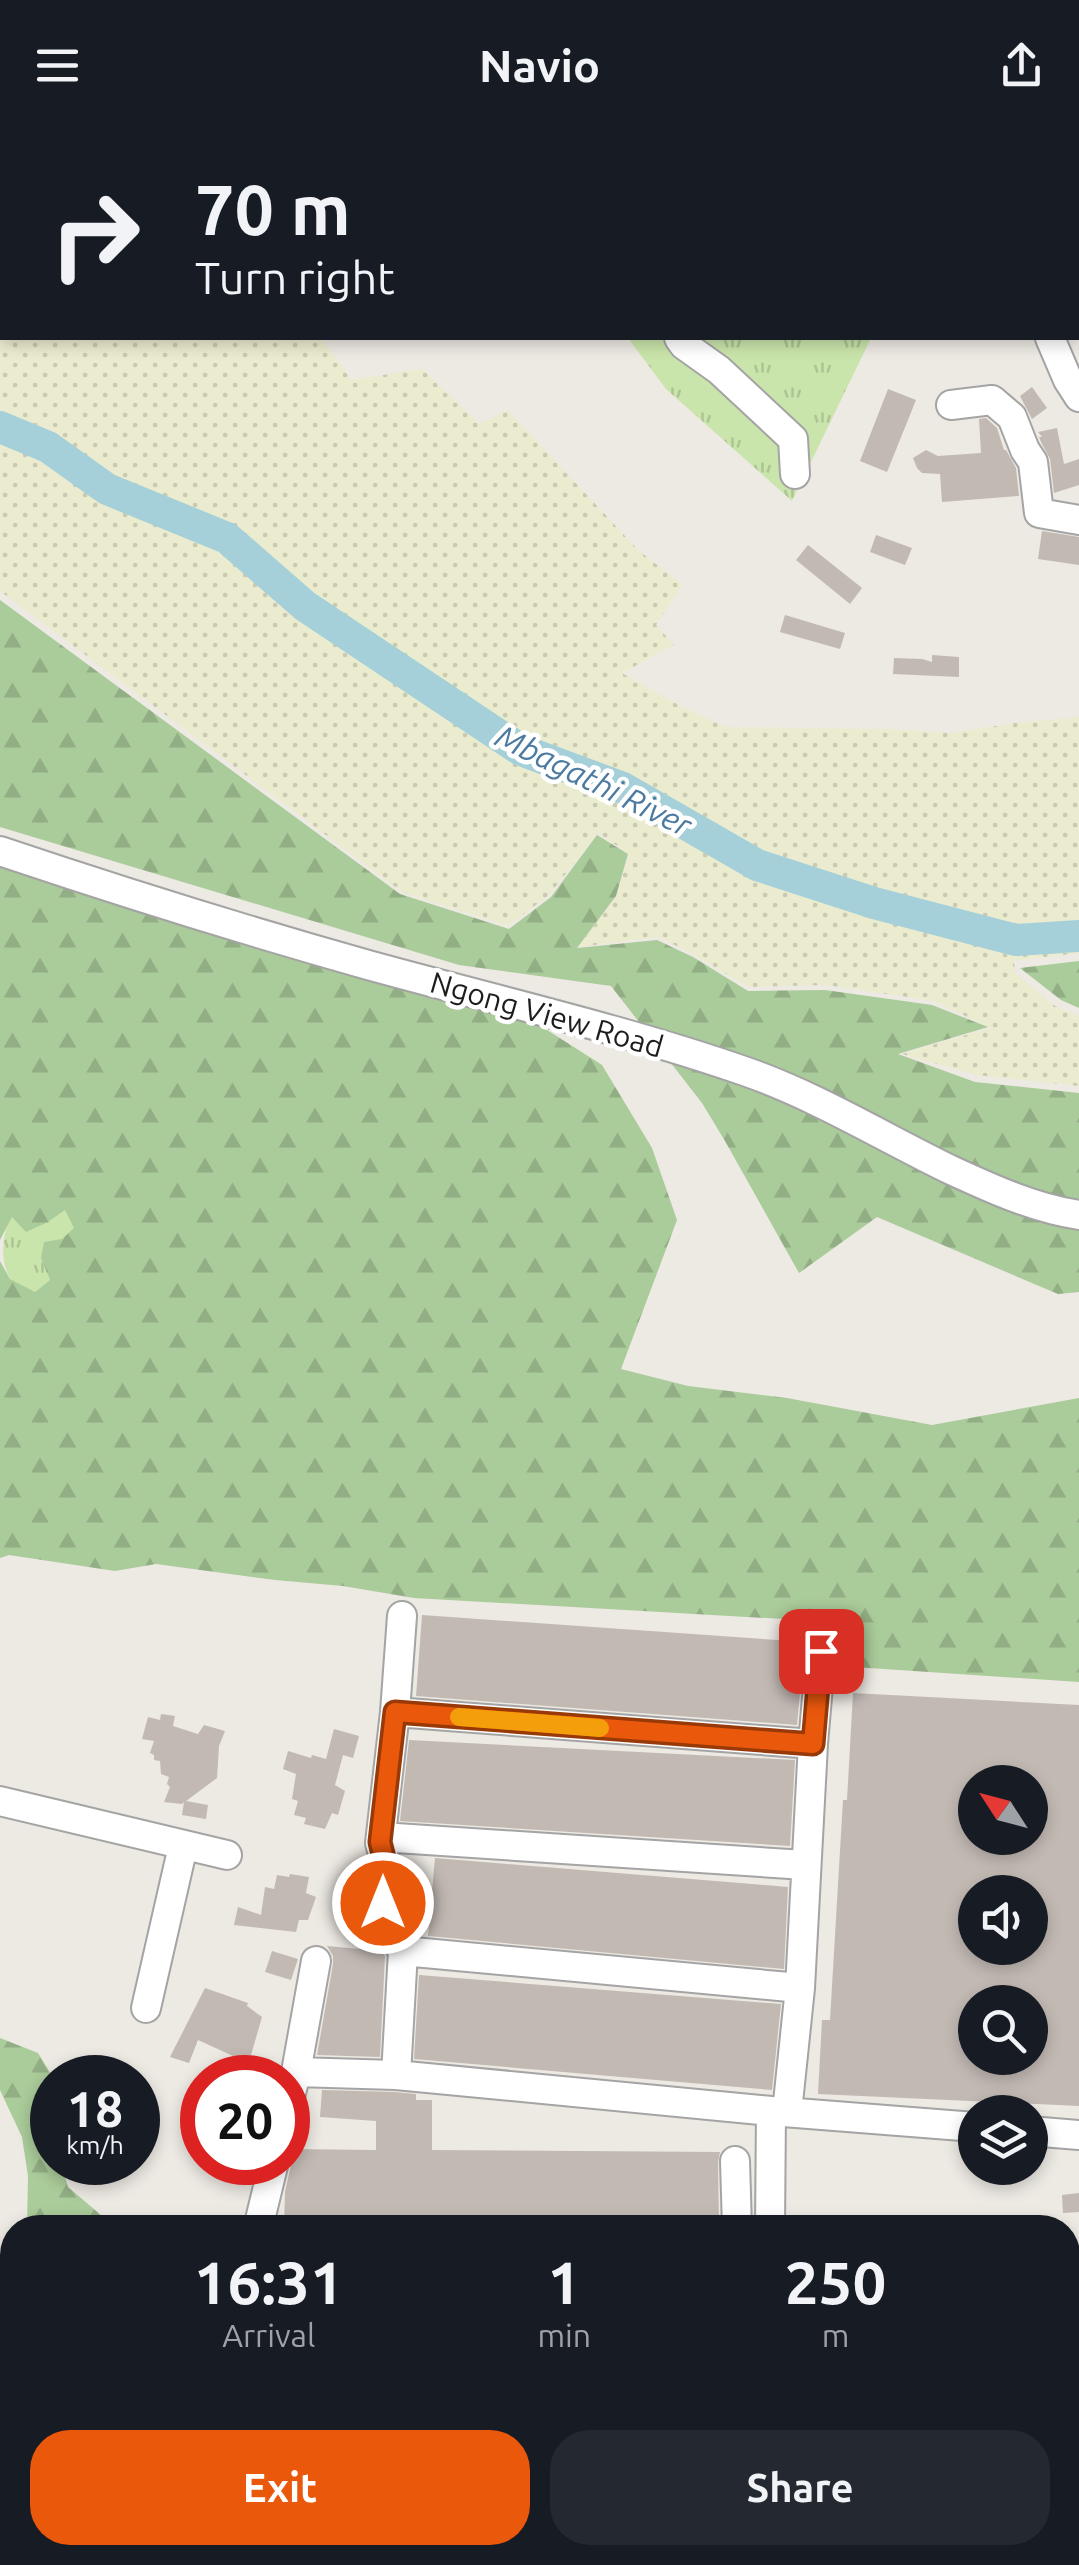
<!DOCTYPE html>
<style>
:root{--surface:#171b24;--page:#242831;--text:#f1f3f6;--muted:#9ea1a6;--accent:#ea580c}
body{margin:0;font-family:Ubuntu,sans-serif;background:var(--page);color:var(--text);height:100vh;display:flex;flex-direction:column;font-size:38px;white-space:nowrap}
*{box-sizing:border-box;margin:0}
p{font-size:32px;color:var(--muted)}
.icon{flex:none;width:55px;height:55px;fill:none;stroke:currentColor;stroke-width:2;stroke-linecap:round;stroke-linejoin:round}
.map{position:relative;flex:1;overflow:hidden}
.panel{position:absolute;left:0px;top:2085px;width:1080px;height:350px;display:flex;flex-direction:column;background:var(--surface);border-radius:40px 40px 0 0;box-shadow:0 5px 15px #0003}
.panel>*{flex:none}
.top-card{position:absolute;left:0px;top:0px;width:1080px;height:210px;box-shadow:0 5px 15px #0003;background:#171b24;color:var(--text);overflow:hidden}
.needle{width:65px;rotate:306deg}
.controls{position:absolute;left:958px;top:1635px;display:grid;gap:20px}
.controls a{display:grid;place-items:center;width:90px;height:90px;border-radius:50%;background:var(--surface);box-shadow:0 5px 15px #0003;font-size:50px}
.speed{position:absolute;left:30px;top:1925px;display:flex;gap:20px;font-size:50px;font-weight:700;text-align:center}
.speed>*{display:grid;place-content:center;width:130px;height:130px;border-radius:50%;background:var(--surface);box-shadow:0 5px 15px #0003;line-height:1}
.speed small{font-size:25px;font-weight:400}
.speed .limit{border:15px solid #d22;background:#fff;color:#111}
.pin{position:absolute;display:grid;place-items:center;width:85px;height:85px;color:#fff;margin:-42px;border-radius:20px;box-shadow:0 5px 15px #0006}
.me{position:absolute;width:110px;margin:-55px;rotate:0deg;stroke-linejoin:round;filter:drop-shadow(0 0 8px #0008)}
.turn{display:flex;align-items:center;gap:35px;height:210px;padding:0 30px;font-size:45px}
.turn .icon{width:130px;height:130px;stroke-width:2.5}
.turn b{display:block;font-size:70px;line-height:85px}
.eta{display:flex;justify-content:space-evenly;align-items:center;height:170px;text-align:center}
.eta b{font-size:60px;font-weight:700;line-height:70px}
.cta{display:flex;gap:20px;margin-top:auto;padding:20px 30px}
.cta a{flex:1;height:115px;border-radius:40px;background:var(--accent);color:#fff;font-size:40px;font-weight:700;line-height:115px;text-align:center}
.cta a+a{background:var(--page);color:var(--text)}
header{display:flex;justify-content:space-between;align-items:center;height:130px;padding:0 30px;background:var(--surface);font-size:45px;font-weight:700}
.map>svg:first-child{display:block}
.farmland{fill:url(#farmland-dots)}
.grass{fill:url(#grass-tufts)}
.forest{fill:url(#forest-firs)}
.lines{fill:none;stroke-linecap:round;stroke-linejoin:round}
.river{stroke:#a5d0d9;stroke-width:32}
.building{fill:#c2b9b3;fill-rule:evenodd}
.minor-casing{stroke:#a4a4a4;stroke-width:32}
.minor{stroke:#fff;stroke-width:28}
.route-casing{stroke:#983908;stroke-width:25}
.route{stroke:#ea580c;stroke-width:18}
.slow{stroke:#f59e0b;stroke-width:18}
.labels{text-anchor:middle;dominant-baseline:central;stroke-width:9;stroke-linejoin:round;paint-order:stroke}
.street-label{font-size:30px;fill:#1d1d1d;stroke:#fff}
.water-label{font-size:32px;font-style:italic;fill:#4c7aa0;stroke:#fff}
</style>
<header><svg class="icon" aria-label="menu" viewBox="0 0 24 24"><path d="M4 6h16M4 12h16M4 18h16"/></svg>Navio<svg class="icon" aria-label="share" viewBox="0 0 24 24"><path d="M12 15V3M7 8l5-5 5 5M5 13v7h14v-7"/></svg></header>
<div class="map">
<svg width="1079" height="2435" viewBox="0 0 1079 2435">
<defs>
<pattern id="farmland-dots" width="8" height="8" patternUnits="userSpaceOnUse" patternTransform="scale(2.5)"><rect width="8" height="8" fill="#ebeccf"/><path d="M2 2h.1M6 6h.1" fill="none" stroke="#c9cab1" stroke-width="1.8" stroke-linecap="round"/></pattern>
<pattern id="grass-tufts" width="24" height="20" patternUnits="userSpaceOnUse" patternTransform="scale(2.5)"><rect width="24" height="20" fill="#cae5ab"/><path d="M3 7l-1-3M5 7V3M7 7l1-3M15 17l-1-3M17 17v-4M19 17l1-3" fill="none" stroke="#adc493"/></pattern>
<pattern id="forest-firs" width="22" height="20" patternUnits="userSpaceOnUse" patternTransform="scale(2.5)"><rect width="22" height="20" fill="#aacb9a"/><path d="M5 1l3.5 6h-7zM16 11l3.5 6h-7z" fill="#92ae84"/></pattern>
</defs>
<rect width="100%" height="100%" fill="#ede9e3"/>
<path class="farmland" d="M 0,6 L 2,6 L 2,208 L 322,208 L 351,250 L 422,239 L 479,294 L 508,280 L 638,420 L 683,455 L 656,495 L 674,515 L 622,543 L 671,571 L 725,597 L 888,599 L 951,603 L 1015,593 L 1079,587 L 1079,823 L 1014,831 L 1015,843 L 1055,876 L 1079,886 L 1079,956 L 976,945 L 902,924 L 990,898 L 934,871 L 826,855 L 749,857 L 694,825 L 659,807 L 578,817 L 617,766 L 629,724 L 598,703 L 549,765 L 508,796 L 402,762 L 0,461 Z"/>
<path class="grass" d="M 374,0 L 971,0 L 970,2 L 376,2 Z
M 628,208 L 871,208 L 792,371 L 666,259 Z
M 65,1080 L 75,1098 L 41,1128 L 50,1150 L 35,1162 C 28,1159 17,1155 11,1150 C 0,1133 1,1105 12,1086 L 48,1092 Z"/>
<path class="forest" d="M 7,0 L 367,0 L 368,2 L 50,2 Z
M 0,470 L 400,764 L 509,799 L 551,767 L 597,705 L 628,724 L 616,766 L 577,818 L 657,810 L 693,827 L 748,861 L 825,860 L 932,875 L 988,897 L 898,924 L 975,952 L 1079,963 L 1079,1162 L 1058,1164 L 877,1087 L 799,1143 L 725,1011 L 702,973 L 611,856 L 459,835 L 0,697 Z
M 0,731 L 366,845 L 544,898 L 602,935 L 652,1018 L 677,1090 L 621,1239 L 688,1256 L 787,1268 L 932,1295 L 1079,1268 L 1079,1552 L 854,1537 L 839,1509 L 819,1491 L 414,1468 L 343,1456 L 275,1450 L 156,1434 L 115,1441 L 9,1425 L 0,1428 L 0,1131 L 10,1149 L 35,1162 L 50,1150 L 41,1128 L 44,1112 L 62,1109 L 74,1098 L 65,1080 L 48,1092 L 26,1102 L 12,1087 L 0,1110 Z
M 1079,831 L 1079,878 L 1061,870 L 1020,838 Z
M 0,1908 L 38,1923 L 51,1944 L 45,1980 L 52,2005 L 52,2032 L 61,2033 L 68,2057 L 115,2097 L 27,2097 L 28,2046 L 22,2007 L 0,1960 Z
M 12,2183 L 12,2289 L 0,2266 L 0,2205 Z"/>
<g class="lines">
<path class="river" d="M 0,297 L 48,317 L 107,359 L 227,408 L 305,476 L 521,620 L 623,658 L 757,735 L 874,773 L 1016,810 L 1079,806"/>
</g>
<path class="building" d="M 1032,257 L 1047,278 L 1032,289 L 1020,266 Z
M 888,259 L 916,270 L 887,342 L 860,331 Z
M 986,288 L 997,298 L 1004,320 L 1006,320 L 1016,338 L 1019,366 L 942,372 L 940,344 L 922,343 L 917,338 L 913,328 L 926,320 L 938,326 L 981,323 L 979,289 Z
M 1057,298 L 1064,334 L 1079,329 L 1079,355 L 1054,363 L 1050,329 L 1041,312 L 1039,307 L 1042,307 L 1038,302 Z
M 1042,401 L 1079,407 L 1079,435 L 1038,429 Z
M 876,405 L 912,418 L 905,435 L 870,422 Z
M 808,415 L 862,458 L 850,474 L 796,430 Z
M 785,485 L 845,503 L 840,519 L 780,502 Z
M 932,525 L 959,527 L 959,547 L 893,544 L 894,528 L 922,529 L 932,532 Z
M 422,1485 L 806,1512 L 804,1520 L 797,1595 L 416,1566 Z
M 853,1563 L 1079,1575 L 1079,1976 L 818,1964 L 822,1890 L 830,1890 L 843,1670 L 847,1670 ZM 975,1652 L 1030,1652 L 1030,1708 L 975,1708 ZM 975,1762 L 1030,1762 L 1030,1818 L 975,1818 ZM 975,1872 L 1030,1872 L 1030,1928 L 975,1928 Z
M 161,1584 L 175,1586 L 173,1596 L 198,1604 L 204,1595 L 225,1601 L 219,1616 L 217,1648 L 186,1671 L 208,1675 L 206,1689 L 182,1685 L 184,1672 L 182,1674 L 164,1672 L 170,1657 L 167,1654 L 169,1647 L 161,1644 L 160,1631 L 154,1630 L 154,1625 L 150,1623 L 154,1611 L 142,1609 L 148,1587 L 160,1590 Z
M 334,1599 L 359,1606 L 353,1628 L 343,1625 L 335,1655 L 345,1661 L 338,1685 L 332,1683 L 325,1699 L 304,1694 L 306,1688 L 294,1685 L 298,1671 L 292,1669 L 296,1644 L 283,1639 L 288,1621 L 311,1628 L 312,1625 L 326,1629 Z
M 409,1610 L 795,1630 L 790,1716 L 400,1691 Z
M 435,1728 L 788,1757 L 784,1839 L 428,1806 Z
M 290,1744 L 309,1747 L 306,1763 L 316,1767 L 308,1790 L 299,1790 L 296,1802 L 234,1795 L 238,1777 L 261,1785 L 265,1757 L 274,1759 L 277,1745 L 289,1747 Z
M 327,1816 L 382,1821 L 385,1826 L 380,1927 L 317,1925 L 333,1834 L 333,1826 Z
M 272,1821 L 298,1829 L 291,1850 L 265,1842 Z
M 419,1845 L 781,1874 L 772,1960 L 414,1929 Z
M 205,1858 L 248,1873 L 247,1876 L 262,1887 L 251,1925 L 246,1926 L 244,1931 L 198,1910 L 189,1933 L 170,1927 Z
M 322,1960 L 395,1962 L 416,1964 L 416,1970 L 432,1970 L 432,2020 L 720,2022 L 718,2032 L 719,2098 L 284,2098 L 285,2062 L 291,2035 L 288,2019 L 376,2020 L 376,1991 L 320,1987 Z
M 1079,2063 L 1079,2082 L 1063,2083 L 1062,2065 Z"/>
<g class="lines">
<g class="minor-casing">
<path id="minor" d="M 492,0 L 495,2
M 535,2 L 541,0
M 679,208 L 684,215 L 719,240 L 793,309 L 795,344
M 1050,208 L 1068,250 L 1079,267
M 951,275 L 992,270 L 1012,287 L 1025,320 L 1033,332 L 1039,383 L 1079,390
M 0,721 C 122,762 244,800 368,835 C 495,870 623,899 747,942 C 818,967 883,1007 951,1040 C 992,1059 1034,1078 1079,1085
M 395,1582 L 813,1614
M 0,1671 L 227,1725
M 381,1707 L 805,1735
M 403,1821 L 800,1858
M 316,1831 L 296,1942 L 396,1945 L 771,1981 L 975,1997
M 146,1878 L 183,1716
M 396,1945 L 403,1821 L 387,1798 L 383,1773 L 387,1739 L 380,1713 L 395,1582 L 402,1486
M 288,1976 L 296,1942
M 787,1982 L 800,1858 L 813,1614 L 821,1521
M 1030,2001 L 1079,2005
M 735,2031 L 737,2098
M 258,2098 L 274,2032
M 770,2098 L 771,1981
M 628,2435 L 629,2422
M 769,2435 L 770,2422"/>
</g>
<use href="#minor" class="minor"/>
</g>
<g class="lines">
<g class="route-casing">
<path id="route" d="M 383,1773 L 387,1740 L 380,1712 L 395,1582 L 813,1614 L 821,1521"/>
</g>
<use href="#route" class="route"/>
<path class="slow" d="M 459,1587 L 600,1598"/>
</g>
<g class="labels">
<g class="street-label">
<text transform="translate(547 884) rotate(16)">Ngong View Road</text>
</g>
<g class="water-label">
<text transform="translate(594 650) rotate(26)">Mbagathi River</text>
</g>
</g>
</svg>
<div class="controls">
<a><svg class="needle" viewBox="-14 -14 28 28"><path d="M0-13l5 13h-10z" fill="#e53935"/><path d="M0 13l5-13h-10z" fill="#9ea1a6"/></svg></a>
<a><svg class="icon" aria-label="sound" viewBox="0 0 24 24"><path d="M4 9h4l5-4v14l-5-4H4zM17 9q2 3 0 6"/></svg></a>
<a><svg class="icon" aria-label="search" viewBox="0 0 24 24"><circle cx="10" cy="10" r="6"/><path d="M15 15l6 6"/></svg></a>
<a><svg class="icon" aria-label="layers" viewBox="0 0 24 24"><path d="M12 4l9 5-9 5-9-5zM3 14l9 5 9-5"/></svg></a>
</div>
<div class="speed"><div>18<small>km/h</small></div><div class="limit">20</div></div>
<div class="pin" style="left:821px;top:1521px;background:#d93025"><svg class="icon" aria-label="arrive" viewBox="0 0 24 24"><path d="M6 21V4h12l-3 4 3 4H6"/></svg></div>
<svg class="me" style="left:383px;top:1773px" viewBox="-20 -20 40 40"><circle r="17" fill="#ea580c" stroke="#fff" stroke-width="3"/><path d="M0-11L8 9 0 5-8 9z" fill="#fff"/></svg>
<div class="top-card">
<div class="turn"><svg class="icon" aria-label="right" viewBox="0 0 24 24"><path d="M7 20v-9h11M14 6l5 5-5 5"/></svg><div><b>70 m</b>Turn right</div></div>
</div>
<section class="panel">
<div class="eta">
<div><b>16:31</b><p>Arrival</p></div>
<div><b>1</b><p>min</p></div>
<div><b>250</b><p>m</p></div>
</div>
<div class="cta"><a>Exit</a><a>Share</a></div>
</section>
</div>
